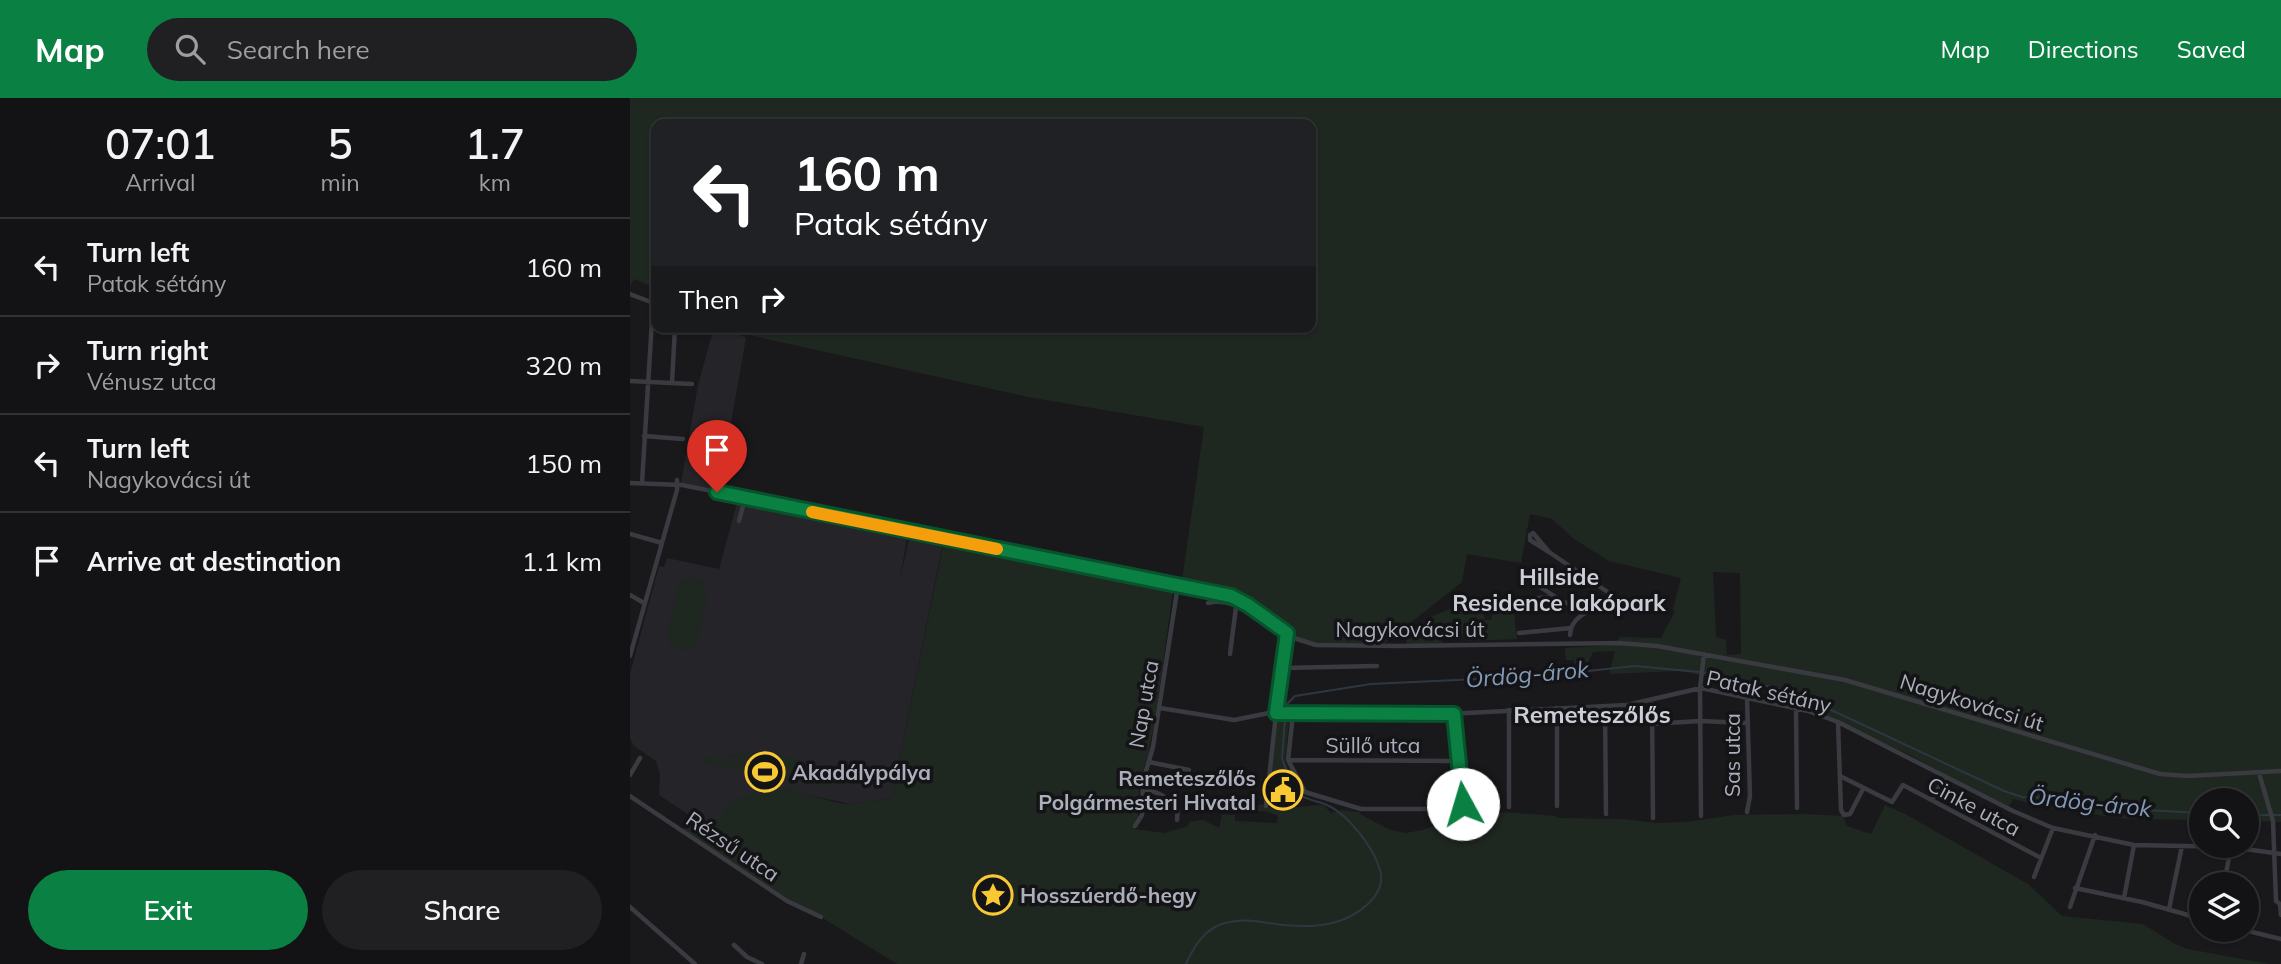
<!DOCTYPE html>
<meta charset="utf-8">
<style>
:root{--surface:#131315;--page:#202022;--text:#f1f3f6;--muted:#9d9ea0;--line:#323234;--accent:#0b8043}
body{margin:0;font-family:Mulish,sans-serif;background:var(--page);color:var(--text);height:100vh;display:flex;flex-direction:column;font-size:26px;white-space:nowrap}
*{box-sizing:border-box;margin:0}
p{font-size:23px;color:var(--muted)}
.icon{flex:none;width:38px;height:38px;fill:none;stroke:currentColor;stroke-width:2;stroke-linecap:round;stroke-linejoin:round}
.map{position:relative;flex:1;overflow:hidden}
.details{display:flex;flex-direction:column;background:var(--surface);width:630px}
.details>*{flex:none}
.banner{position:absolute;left:21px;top:21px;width:665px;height:214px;border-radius:14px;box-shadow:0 2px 5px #0004,0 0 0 2px var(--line);background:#202124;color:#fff;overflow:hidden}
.controls{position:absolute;left:1559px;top:690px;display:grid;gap:14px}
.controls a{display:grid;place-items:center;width:70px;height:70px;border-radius:50%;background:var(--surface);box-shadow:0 2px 5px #0004,0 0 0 2px var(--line);font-size:35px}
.pin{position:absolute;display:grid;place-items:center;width:60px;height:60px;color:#fff;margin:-72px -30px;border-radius:50% 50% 50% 0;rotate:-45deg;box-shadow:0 0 7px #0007}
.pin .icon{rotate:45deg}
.me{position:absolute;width:77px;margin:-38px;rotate:354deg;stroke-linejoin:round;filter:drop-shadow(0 0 5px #0008)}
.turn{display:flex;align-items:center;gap:24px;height:147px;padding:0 28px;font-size:32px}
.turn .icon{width:91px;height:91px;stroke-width:2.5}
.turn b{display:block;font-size:49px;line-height:60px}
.then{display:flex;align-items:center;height:66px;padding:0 28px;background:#0003;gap:14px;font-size:26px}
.eta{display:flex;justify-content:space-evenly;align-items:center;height:119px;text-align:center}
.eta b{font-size:42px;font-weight:600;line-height:49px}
.primary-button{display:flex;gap:14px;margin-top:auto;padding:14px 28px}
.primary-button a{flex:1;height:80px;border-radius:42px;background:var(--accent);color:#fff;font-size:28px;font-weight:600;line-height:80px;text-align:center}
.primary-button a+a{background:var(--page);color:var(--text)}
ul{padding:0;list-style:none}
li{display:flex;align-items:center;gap:21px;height:98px;padding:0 28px;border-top:2px solid var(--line)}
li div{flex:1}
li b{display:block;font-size:26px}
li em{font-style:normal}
header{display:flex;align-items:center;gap:42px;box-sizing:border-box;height:98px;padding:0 35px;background:var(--accent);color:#fff}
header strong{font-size:33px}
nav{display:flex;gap:38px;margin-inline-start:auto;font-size:24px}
.search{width:490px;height:63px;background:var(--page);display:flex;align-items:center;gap:18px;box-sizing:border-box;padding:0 24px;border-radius:38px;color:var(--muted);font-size:26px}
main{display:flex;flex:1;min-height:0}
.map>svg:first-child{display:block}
.built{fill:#252529}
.green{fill:#1f2721;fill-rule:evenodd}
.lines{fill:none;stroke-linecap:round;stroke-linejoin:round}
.stream{stroke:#2e3740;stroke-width:2}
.minor{stroke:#3a3a41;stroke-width:4.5}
.route-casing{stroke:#07532c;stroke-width:18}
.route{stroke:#0b8043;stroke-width:12}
.slow{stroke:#f59e0b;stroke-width:12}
.labels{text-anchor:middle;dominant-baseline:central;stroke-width:7;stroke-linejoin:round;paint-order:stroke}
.street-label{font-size:21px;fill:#abafbc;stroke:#141417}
.poi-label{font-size:21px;font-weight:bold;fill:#abafbc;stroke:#141417;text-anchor:start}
.neighbourhood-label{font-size:23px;font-weight:bold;fill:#ccced7;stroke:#141417}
.water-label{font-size:23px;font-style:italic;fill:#8299b7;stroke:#141417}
.quarter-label{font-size:24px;font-weight:bold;fill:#ccced7;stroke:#141417}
</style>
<header>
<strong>Map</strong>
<div class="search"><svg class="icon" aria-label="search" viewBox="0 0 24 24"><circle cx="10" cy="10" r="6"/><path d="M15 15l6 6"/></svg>Search here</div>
<nav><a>Map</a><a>Directions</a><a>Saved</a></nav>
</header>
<main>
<section class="details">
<div class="eta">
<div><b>07:01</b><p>Arrival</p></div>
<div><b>5</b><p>min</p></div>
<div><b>1.7</b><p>km</p></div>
</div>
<ul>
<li><svg class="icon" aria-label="left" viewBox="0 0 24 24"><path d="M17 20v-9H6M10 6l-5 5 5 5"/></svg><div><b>Turn left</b><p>Patak sétány</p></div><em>160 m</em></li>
<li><svg class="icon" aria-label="right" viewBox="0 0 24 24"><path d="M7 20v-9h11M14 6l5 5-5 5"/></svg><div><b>Turn right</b><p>Vénusz utca</p></div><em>320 m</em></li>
<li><svg class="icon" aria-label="left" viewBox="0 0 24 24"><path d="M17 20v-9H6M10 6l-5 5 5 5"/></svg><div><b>Turn left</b><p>Nagykovácsi út</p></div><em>150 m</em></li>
<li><svg class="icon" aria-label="arrive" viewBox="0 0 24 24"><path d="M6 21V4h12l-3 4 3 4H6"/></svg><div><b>Arrive at destination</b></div><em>1.1 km</em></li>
</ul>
<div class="primary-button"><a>Exit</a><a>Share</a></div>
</section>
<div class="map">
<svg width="1651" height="866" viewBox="0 0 1651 866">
<rect width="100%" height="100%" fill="#19191c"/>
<path class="built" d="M 84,229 L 95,229 L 116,240 L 89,392 L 51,385 L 68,287 Z
M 107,405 L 277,440 L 270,481 L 280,437 L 313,444 L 262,700 L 220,706 L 156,692 L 118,698 L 93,721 L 68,723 L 29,697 L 30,677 L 26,663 L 4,648 L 0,640 L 0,576 L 29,468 L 34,469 L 37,460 L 89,471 Z"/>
<path class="green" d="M 0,0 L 1651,0 L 1651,724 L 1617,723 L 1617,702 L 1572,702 L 1571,722 L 1499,721 L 1427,712 L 1383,701 L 1379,708 L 1373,707 L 1278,656 L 1175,609 L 1149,606 L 1152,592 L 1049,573 L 979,576 L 985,553 L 963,554 L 956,570 L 945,572 L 944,562 L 936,562 L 935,550 L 986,547 L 990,539 L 1031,540 L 1045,513 L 1043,511 L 1051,480 L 979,463 L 944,441 L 922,421 L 900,416 L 891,465 L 837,456 L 832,484 L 750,549 L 684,547 L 671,545 L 656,537 L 606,502 L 551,489 L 574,329 L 398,299 L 119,237 L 101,229 L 681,229 L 681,26 L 26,26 L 26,190 L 4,181 L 0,189 ZM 1083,474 L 1110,475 L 1111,556 L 1097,557 L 1096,542 L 1086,539 Z
M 313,447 L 543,492 L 527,609 L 518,657 L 509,685 L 508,724 L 504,731 L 534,735 L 558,728 L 559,724 L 573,722 L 589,730 L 592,716 L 605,717 L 605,723 L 647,725 L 648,718 C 636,712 630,712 616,715 L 631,706 L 644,711 L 690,707 L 694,707 L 701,715 L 711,712 L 730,714 L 730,716 L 758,731 L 775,735 L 793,732 L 806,726 L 873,714 L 925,718 L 928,720 L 993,721 L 1026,725 L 1056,724 L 1104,717 L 1175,716 L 1213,718 L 1217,728 L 1241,736 L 1255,707 L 1275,716 L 1398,786 L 1432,818 L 1513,826 L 1545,846 L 1558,851 L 1639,866 L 267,866 L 191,819 L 171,811 L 51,732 C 65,725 77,719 93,721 L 95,707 L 108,700 L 152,689 L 208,705 L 220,706 L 262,700 Z
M 62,479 L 73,484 L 77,498 L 66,544 L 61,551 L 49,553 L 41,548 L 37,536 L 49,488 L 54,482 Z
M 848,499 L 851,504 L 855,522 L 861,522 L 863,511 L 884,515 L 887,541 L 838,543 L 835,536 L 811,538 L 812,545 L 777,547 L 775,539 L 785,529 L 805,517 Z
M 648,619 L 656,619 L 659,624 L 655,664 L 661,675 L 641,674 Z
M 139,654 L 185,666 L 195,679 L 87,657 Z
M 71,658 L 199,683 L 198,689 L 70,664 Z"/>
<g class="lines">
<path class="stream" d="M 1617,717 L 1651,717
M 556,866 C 564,848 575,830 595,825 C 615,819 634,825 653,827 C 684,830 716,828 739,805 C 748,796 754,785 750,772 C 744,750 718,716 697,707 C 689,703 680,703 672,698 L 659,680 L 652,660 L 656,607 L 665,598 L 741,586 L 910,578 L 1005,568 L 1080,575 L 1163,594 L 1374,693 L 1392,699 L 1426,700 L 1478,710 L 1572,715"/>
<path class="minor" d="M 0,196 L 26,206
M 0,283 L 62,286
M 42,285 L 45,229
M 14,338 L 53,341
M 0,385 L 52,387 L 598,497 L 614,504 L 664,540 L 686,547 L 769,548 L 989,545 L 1027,548 L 1215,582 L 1530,676 L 1558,678 L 1651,673
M 12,385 L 23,206
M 109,423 L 115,400
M 0,436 L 32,445
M 919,454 L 900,442 L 900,437 L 903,435 L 919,454 L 982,497 L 981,503 L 978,505 C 962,512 941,517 940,537
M 894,478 L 933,504 L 948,508 L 954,515
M 0,497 L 14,505
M 893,501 L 925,499
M 578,505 C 597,500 612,510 626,521
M 889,535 L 941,530
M 600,556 L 607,501
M 0,558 L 47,392 L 47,382
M 651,570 L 747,568
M 1022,602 L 1023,720
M 975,608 L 976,716
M 530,610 L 604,622 L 644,614 L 817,616 L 997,607 L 1071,590 L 1178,613 L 1208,624 L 1383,713 L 1423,730 L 1504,747 L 1601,749 L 1651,756
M 927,610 L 927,708
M 1166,611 L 1167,710
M 663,616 L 658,662 L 675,694 L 731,711 L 821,711 L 831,696
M 824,616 L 834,715
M 1208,625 L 1211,712 L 1214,717 L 1220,716 L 1233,691
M 1022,626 L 1070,623 L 1118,625
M 658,662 L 828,663
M 519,664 L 559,672
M 1629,675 L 1643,723 L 1646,803 L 1650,806 L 1651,817
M 0,677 L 10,660
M 1210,678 L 1262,704 L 1273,687 L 1411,760
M 512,691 C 524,692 541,700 547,711 C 548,713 547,720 547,722
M 0,698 L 157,803 L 191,819
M 1302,702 L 1315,678
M 636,708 L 651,570 L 657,535
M 879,709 L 879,612
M 1117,714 L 1120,698 L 1117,600
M 1071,718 L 1070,590 L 1074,556
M 505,728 L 512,717 L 513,683 L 523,649 L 548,487
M 1404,779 L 1423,730
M 1594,786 L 1601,749
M 1445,790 L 1512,804 L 1572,821
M 1494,800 L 1504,747
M 0,809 L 65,866
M 1440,809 L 1465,737
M 1539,811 L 1552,748
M 1610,831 L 1651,841
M 104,847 L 117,859 L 132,866
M 171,866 L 174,856"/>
</g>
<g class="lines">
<g class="route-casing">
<path id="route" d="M 87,394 L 601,498 L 618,507 L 657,535 L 646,615 L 824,616 L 833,706"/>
</g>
<use href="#route" class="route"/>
<path class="slow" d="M 182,414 L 367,451"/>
</g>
<defs>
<g id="stadium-ring" transform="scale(2.0125)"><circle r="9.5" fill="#141417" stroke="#f9c934" stroke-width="1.5"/><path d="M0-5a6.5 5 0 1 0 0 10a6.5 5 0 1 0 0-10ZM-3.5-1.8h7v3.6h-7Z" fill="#f9c934"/></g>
<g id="civic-ring" transform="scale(2.0125)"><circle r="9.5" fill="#141417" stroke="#f9c934" stroke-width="1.5"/><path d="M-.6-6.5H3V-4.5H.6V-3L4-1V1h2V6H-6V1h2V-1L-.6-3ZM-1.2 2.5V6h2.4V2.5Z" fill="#f9c934"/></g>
<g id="sight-ring" transform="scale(2.0125)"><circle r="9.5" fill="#141417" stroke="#f9c934" stroke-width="1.5"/><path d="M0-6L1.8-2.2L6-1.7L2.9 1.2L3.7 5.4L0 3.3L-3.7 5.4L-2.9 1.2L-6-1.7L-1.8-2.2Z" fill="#f9c934"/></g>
</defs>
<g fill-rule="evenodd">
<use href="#stadium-ring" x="135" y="674"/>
<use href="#civic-ring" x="653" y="692"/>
<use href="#sight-ring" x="363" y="797"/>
</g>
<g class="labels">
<g class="street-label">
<text x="780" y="531">Nagykovácsi út</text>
<text transform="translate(1139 593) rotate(13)">Patak sétány</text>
<text transform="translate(1342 604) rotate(17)">Nagykovácsi út</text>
<text transform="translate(513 606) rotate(-80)">Nap utca</text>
<text x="743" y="647">Süllő utca</text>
<text transform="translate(1102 657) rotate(-90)">Sas utca</text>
<text transform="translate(1344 708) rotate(28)">Cinke utca</text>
<text transform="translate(103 748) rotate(34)">Rézsű utca</text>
</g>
<g class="poi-label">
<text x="162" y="674">Akadálypálya</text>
<text x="626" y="680" text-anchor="end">Remeteszőlős<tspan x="626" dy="24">Polgármesteri Hivatal</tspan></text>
<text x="390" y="797">Hosszúerdő-hegy</text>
</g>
<g class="neighbourhood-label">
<text x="929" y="478">Hillside<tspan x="929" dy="26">Residence lakópark</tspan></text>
</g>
<g class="water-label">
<text transform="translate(897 576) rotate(-5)">Ördög-árok</text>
<text transform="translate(1460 704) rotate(6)">Ördög-árok</text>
</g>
<g class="quarter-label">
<text x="962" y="616">Remeteszőlős</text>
</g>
</g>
</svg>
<div class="controls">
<a><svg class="icon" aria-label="search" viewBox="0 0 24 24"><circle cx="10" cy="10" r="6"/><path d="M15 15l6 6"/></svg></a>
<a><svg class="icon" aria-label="layers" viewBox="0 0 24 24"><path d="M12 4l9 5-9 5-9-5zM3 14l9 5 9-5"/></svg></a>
</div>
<div class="pin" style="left:87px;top:394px;background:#d93025"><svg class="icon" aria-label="arrive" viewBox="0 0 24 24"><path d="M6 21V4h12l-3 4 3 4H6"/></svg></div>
<svg class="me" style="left:833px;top:706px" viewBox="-20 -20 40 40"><circle r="19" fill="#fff"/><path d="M0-13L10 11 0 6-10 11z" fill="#0b8043"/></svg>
<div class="banner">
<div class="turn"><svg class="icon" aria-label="left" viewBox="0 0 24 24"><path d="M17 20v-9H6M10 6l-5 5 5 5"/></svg><div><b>160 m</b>Patak sétány</div></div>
<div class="then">Then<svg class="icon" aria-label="right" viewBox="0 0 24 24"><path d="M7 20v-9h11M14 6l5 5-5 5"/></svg></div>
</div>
</div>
</main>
